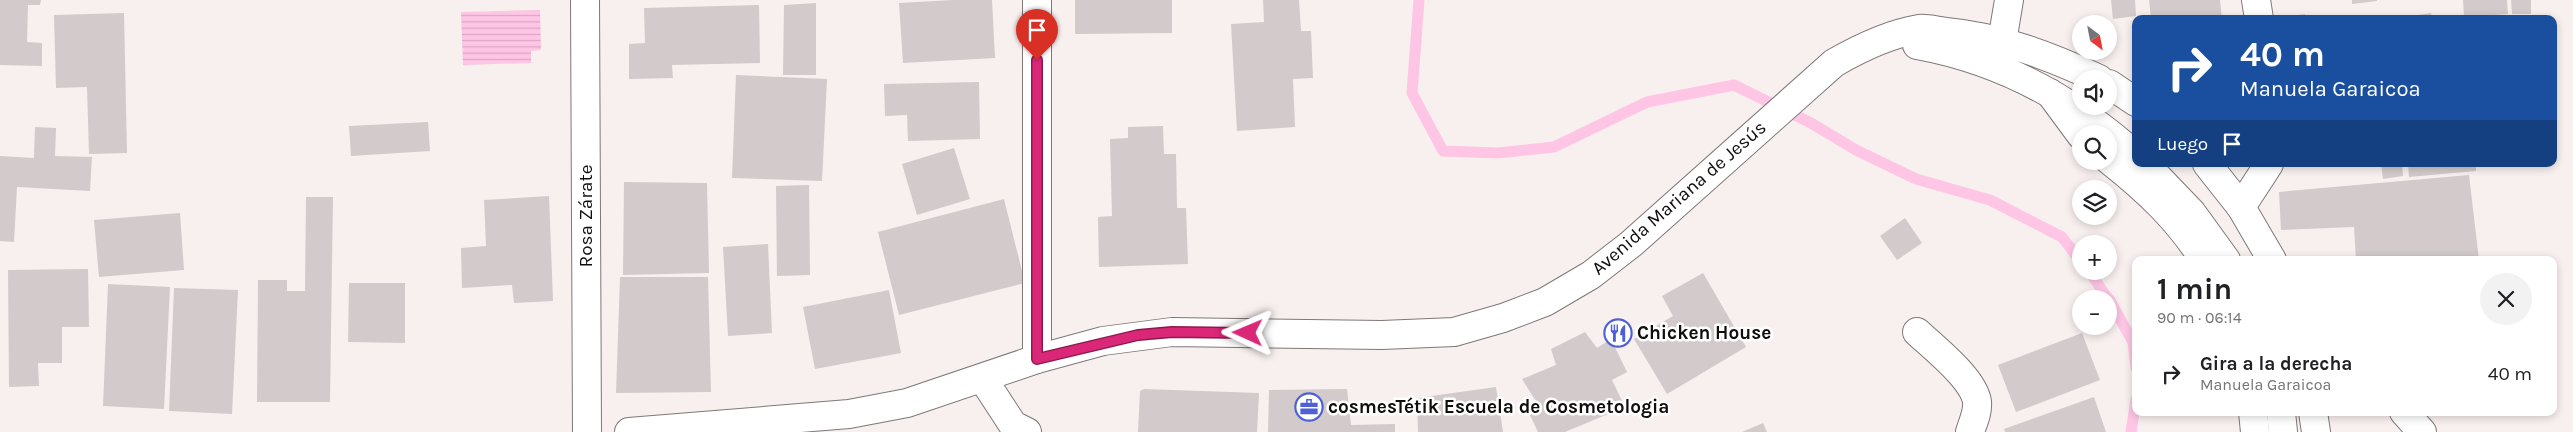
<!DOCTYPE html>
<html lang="es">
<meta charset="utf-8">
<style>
:root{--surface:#fff;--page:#f2f2f2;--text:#202124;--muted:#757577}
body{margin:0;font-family:Karla,sans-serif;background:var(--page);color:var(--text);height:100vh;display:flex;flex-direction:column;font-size:19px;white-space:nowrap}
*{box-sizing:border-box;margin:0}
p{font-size:16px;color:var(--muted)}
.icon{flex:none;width:28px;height:28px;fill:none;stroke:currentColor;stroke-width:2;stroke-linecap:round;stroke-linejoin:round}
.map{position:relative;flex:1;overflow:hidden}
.side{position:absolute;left:2132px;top:256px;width:425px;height:160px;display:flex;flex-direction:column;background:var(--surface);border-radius:10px;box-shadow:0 2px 8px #0003}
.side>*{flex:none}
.hud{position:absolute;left:2132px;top:15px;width:425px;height:152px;border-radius:10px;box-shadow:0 2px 8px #0003;background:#1a4fa0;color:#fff;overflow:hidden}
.needle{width:32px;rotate:148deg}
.controls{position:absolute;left:2072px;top:15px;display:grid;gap:10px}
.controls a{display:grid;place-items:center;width:45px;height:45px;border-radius:50%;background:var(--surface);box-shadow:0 2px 8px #0003;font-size:25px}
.pin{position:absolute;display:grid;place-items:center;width:42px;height:42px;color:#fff;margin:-51px -21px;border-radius:50% 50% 50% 0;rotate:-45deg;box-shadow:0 0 5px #0007}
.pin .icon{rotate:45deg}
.me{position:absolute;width:55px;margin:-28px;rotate:271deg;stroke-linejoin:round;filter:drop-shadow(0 0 4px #0008)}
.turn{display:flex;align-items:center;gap:18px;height:105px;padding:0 25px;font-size:22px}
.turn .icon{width:65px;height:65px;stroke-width:2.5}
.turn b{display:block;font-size:35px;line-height:42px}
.then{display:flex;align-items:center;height:48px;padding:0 25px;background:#0003;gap:10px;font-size:19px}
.round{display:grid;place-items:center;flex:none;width:52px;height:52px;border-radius:26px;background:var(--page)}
.headline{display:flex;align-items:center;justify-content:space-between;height:85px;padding:0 25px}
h1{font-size:30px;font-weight:700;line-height:38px}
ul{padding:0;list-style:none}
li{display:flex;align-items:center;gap:15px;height:65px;padding:0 25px}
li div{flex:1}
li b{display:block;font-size:19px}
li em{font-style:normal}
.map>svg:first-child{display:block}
.water{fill:url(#water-rules)}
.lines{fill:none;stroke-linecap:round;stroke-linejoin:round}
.stream{stroke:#fec5e5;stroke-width:11}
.building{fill:#d2cacb}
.minor-casing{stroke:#7e7876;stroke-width:30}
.tertiary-casing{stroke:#7e7876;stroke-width:30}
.secondary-casing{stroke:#7e7876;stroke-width:30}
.minor{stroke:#fff;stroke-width:28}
.tertiary{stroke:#fff;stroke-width:28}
.secondary{stroke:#fff;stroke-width:28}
.route-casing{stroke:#8e194d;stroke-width:12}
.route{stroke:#db2777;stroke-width:9}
.labels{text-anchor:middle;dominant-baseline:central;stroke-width:5;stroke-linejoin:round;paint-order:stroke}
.street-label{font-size:19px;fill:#100d0d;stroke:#fff}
.poi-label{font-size:19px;font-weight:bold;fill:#100d0d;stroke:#fff;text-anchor:start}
</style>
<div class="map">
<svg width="2573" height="432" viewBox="0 0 2573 432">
<defs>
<pattern id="water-rules" width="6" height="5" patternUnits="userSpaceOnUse" patternTransform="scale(1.25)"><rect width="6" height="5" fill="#fec5e5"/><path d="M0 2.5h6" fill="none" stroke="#d9a8c3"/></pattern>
</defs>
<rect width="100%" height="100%" fill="#f8f0ee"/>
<path class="water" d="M 540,10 L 541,50 L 531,51 L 531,63 L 463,65 L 461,12 Z"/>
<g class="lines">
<path class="stream" d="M 1419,0 L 1412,93 L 1443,151 L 1498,153 L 1554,147 L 1647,102 L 1734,85 L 1811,123 L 1856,150 L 1916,179 L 1990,200 L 2062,237 L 2081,262
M 2089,271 L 2108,299
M 2109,299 L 2133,342 L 2136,367
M 2131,432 L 2136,399"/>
</g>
<path class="building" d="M 0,0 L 41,0 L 40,5 L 28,5 L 27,42 L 42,43 L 42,66 L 0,65 Z
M 953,0 L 992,0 L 995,58 L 903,63 L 899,3 Z
M 1075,0 L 1172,0 L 1172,33 L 1075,34 Z
M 1263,0 L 1299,0 L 1301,31 L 1311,31 L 1313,78 L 1293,79 L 1295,127 L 1237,131 L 1231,24 L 1264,22 Z
M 2111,0 L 2135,0 L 2136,16 L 2113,19 Z
M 2149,0 L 2220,0 L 2222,19 L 2151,19 Z
M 2352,0 L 2377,0 L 2377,1 L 2352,4 Z
M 2463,0 L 2507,0 L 2508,14 L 2464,17 Z
M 2511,0 L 2531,0 L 2531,14 L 2512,14 Z
M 816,3 L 816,75 L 783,75 L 784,5 Z
M 759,5 L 760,63 L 672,65 L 673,78 L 629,79 L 629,44 L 645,43 L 644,8 Z
M 124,13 L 127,153 L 89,154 L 87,87 L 56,88 L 54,15 Z
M 2431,13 L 2432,19 L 2398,19 L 2398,18 Z
M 2305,14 L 2305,19 L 2281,19 L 2281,17 Z
M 736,75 L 827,79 L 822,181 L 732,178 Z
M 979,82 L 980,139 L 908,141 L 907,115 L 885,116 L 884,84 Z
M 428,122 L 430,151 L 351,156 L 349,126 Z
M 1163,126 L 1164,154 L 1176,154 L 1177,208 L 1186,208 L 1188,264 L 1099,267 L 1098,217 L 1112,216 L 1110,139 L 1128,138 L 1128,127 Z
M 35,127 L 56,128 L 55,156 L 92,157 L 90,191 L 17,187 L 14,242 L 0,241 L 0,156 L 34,158 Z
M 954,148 L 970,199 L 917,215 L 902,164 Z
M 2381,164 L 2402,164 L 2403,176 L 2383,179 Z
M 2408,164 L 2476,164 L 2476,171 L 2409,177 Z
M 2469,175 L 2479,260 L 2356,260 L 2354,227 L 2281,230 L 2279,192 Z
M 624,182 L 707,183 L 709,273 L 623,275 Z
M 809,185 L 810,275 L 777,276 L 776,186 Z
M 549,196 L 553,301 L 514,303 L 512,285 L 462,288 L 461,248 L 486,246 L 484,200 Z
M 306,197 L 333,197 L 330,402 L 257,402 L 258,280 L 287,280 L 287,291 L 305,291 Z
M 1004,199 L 1025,283 L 899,315 L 878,232 Z
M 180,213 L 184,270 L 99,277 L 94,220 Z
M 1905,218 L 1922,243 L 1897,260 L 1880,236 Z
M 768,244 L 772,333 L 728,336 L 723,247 Z
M 88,269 L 89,327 L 62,327 L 62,363 L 38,363 L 39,386 L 9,387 L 8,270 Z
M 1703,273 L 1746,347 L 1667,394 L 1634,339 L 1673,316 L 1662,296 Z
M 620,277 L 708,277 L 711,392 L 616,393 Z
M 349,283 L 405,283 L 405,343 L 348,342 Z
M 108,284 L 170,287 L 164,409 L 103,406 Z
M 174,288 L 238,290 L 232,414 L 169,411 Z
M 889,290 L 901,353 L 815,369 L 803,307 Z
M 1585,332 L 1597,348 L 1611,339 L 1627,372 L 1612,380 L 1625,407 L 1565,432 L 1538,432 L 1527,409 L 1537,403 L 1522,379 L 1556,365 L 1551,349 Z
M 2082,333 L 2100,380 L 2016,412 L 1998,365 Z
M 1496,387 L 1503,432 L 1418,432 L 1417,398 Z
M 1144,389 L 1259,393 L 1257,432 L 1138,432 L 1140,391 Z
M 1347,389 L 1351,425 L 1395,424 L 1395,432 L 1268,432 L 1269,390 Z
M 2094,397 L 2106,432 L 2005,432 L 2004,429 Z
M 1763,423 L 1767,432 L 1742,432 Z"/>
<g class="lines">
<g class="minor-casing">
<path id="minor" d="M 585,0 L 587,432
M 2256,0 L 2259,19
M 2002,42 L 2009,0
M 2241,207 L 2269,164
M 1917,332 C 1934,348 1974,379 1977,402 C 1978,413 1973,422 1970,432
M 1037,359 L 1037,0
M 983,379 L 1013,425 L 1027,432"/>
</g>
<g class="tertiary-casing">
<path id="tertiary" d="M 1917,45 C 2000,60 2074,100 2136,156
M 2109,84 L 2136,102
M 2145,164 L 2192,213 L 2226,260
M 2207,164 L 2241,207 L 2272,260
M 2281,412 L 2283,432
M 2313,412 L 2316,432
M 2404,412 L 2422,432
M 629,432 L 849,414 L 907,403 L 1037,359 L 1103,341 L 1172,332 L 1382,335 L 1454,332 L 1503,318 L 1545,302 L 1591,275 L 1631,244 L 1834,63 C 1860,48 1889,34 1919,29 C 1927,28 1937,31 1946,32 C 2000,37 2050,56 2099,79"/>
</g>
<g class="secondary-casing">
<path id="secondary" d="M 2050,93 L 2081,135
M 2109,160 C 2147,190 2178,219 2204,260
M 2253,412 L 2255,432"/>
</g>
<use href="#minor" class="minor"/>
<use href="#tertiary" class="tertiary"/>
<use href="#secondary" class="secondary"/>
</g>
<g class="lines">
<g class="route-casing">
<path id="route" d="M 1037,60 L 1037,359 L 1138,335 L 1172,332 L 1248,333"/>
</g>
<use href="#route" class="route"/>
</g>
<defs>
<g id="restaurant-ring" transform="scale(1.4375)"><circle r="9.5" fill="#fff" stroke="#4f60d6" stroke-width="1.5"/><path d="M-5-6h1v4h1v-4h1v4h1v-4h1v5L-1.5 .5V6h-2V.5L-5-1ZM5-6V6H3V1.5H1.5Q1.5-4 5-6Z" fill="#4f60d6"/></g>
<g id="office-ring" transform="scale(1.4375)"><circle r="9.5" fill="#fff" stroke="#4f60d6" stroke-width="1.5"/><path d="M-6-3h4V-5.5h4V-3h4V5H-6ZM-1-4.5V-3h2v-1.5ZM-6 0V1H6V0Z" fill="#4f60d6"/></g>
</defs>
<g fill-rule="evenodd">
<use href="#restaurant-ring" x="1618" y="333"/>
<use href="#office-ring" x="1309" y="407"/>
</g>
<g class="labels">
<g class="street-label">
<text transform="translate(1679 198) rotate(-41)">Avenida Mariana de Jesús</text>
<text transform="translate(586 216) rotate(-90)">Rosa Zárate</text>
</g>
<g class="poi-label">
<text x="1637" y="333">Chicken House</text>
<text x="1328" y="407">cosmesTétik Escuela de Cosmetologia</text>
</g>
</g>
</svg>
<div class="controls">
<a><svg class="needle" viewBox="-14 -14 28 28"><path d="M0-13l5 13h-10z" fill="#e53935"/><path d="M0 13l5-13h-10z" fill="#757577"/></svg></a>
<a><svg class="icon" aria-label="sound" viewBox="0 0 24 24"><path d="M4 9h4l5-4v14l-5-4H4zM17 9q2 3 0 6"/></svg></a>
<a><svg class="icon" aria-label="search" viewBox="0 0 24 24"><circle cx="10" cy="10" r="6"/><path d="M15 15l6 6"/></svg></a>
<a><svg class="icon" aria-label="layers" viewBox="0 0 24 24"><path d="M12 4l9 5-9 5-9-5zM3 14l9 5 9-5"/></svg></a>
<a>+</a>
<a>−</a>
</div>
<div class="pin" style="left:1037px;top:60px;background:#d93025"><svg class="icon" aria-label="arrive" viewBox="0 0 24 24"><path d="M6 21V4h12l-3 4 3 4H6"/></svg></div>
<svg class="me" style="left:1248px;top:333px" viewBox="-20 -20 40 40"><path d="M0-17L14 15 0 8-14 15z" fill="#db2777" stroke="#fff" stroke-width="4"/></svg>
<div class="hud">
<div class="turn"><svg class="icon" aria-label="right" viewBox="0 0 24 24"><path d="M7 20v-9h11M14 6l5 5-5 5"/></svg><div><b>40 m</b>Manuela Garaicoa</div></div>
<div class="then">Luego<svg class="icon" aria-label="arrive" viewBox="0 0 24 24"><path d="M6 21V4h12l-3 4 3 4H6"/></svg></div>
</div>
<section class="side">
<div class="headline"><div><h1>1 min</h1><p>90 m · 06:14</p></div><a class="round"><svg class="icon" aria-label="close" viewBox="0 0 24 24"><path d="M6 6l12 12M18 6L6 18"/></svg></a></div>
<ul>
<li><svg class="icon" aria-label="right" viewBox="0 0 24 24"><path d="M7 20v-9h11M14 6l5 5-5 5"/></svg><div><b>Gira a la derecha</b><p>Manuela Garaicoa</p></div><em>40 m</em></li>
</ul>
</section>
</div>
